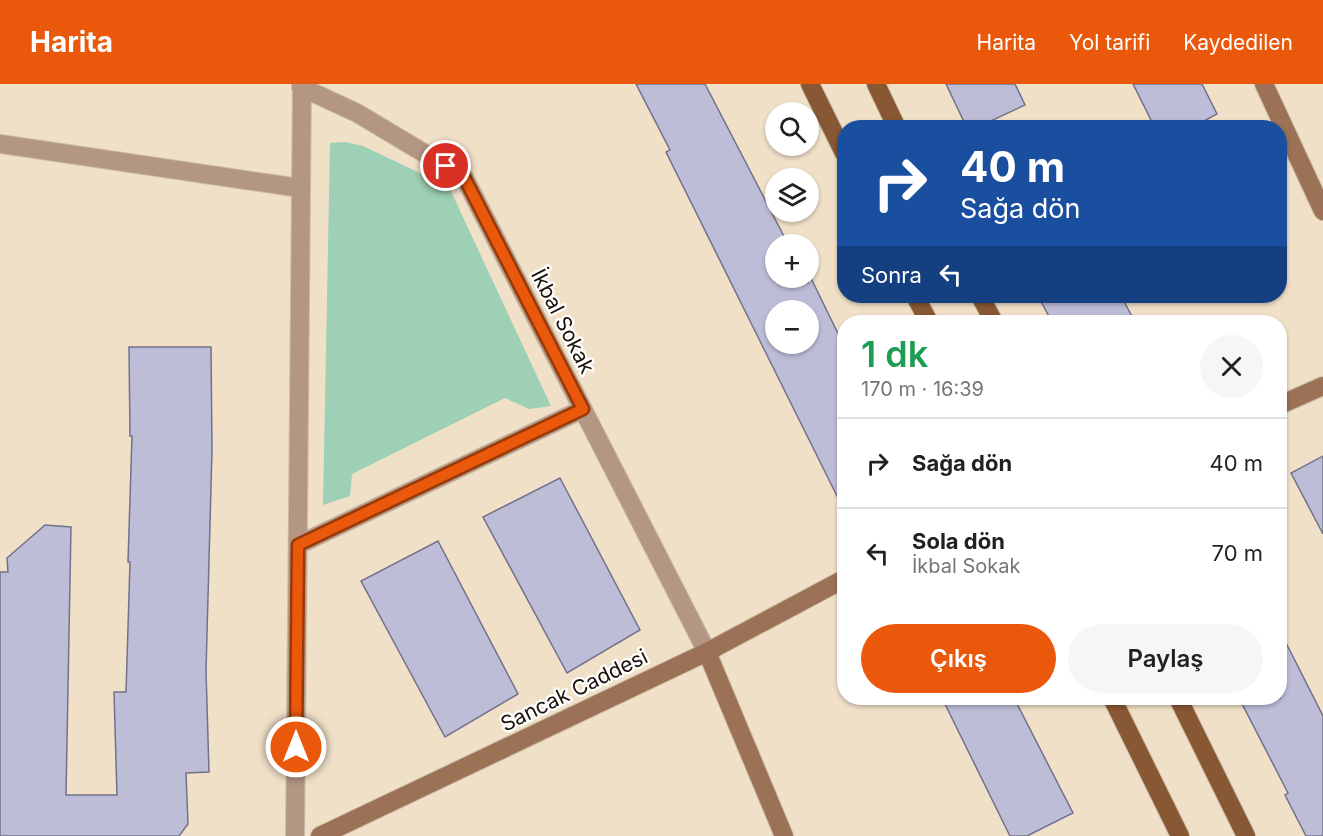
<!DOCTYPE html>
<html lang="tr">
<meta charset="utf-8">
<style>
:root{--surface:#fff;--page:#f6f6f6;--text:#222;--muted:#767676;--line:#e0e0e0;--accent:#ea580c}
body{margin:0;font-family:Inter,sans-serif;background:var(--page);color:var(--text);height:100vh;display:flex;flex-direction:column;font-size:22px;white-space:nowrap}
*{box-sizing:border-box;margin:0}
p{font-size:20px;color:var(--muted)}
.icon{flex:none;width:33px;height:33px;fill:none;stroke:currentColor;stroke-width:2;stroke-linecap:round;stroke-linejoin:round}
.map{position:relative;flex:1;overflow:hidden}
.side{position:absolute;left:837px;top:231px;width:450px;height:390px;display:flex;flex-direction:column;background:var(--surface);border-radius:24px;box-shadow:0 2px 4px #0004}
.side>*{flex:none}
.guide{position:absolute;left:837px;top:36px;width:450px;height:183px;border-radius:24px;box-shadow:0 2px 4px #0004;background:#1a4fa0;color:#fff;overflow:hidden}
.fabs{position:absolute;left:765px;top:18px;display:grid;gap:12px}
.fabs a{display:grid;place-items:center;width:54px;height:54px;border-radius:50%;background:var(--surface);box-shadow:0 2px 4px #0004;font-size:30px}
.pin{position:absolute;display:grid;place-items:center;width:51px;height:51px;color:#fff;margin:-26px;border:3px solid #fff;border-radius:50%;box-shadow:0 2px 6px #0007}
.me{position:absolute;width:66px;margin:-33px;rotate:0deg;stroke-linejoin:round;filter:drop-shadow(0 0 4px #0008)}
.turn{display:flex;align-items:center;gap:21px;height:126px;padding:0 24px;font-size:27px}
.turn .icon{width:78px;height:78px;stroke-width:2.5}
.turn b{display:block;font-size:42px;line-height:51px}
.then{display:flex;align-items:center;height:57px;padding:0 24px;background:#0003;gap:12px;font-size:22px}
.round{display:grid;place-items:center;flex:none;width:63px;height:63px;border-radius:32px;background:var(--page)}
.summary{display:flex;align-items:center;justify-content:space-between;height:102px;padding:0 24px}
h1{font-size:36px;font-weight:600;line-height:45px;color:#1e9e55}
.action{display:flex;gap:12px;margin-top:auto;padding:12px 24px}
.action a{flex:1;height:69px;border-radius:36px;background:var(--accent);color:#fff;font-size:24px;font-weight:600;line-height:69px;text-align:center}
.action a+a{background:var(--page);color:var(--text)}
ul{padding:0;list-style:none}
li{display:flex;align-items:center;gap:18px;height:90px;padding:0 24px;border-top:2px solid var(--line)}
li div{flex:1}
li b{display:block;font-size:22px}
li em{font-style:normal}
header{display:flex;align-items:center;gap:36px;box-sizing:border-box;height:84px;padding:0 30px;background:var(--accent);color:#fff}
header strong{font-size:28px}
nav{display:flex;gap:33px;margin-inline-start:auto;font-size:21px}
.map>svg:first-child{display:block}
.green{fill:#9dd0b4}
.building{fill:#bebdd8;stroke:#73718a;stroke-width:1.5;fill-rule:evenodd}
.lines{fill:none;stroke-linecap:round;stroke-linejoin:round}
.street-casing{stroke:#cabba6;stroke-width:20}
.secondary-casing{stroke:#cabba6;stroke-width:20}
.primary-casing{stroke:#cabba6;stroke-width:20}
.street{stroke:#b39784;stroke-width:18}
.secondary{stroke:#9b7256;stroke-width:18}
.primary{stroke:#885733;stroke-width:18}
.route-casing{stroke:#983908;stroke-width:15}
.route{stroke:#ea580c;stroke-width:10}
.labels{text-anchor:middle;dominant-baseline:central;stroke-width:4.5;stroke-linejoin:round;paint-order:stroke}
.street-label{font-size:21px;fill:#18120a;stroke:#fff}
</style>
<header>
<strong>Harita</strong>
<nav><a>Harita</a><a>Yol tarifi</a><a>Kaydedilen</a></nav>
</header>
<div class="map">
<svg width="1323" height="752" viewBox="0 0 1323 752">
<rect width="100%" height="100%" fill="#f1e0c8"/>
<path class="green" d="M 345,58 L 363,62 L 449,103 L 551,322 L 529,325 L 505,314 L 352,390 L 350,412 L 323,421 L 330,59 Z"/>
<path class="building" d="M 636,0 L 705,0 L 788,160 L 776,160 L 776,194 L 805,194 L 808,200 L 808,188 L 844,262 L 844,426 L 666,68 L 670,66 ZM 776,226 L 808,226 L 808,260 L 776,260 Z
M 946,0 L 1015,0 L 1025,21 L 976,44 L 967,44 Z
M 1133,0 L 1202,0 L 1217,30 L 1191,44 L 1155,44 Z
M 1038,212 L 1121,212 L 1135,238 L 1052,238 Z
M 129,263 L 211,263 L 212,366 L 206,587 L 209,688 L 186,689 L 188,740 L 179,752 L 0,752 L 0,488 L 8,488 L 7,474 L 45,441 L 71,443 L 66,711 L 117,711 L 114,608 L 126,608 L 130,478 L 128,478 L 132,352 L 130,352 Z
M 1323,372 L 1323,450 L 1291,389 Z
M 560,394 L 640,546 L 567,589 L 483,433 Z
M 438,457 L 518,610 L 445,653 L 361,497 Z
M 1280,547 L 1323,632 L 1323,752 L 1306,752 L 1285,711 L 1288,709 L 1239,614 L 1280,614 Z
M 942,614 L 1014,614 L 1073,729 L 1027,752 L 1010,752 Z"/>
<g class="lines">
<g class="street-casing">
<path id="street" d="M 301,3 L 357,29 L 464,93 L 707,568
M 0,60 L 300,104
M 298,461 L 583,325
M 295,752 L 302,0"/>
</g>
<g class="secondary-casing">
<path id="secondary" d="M 1264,0 L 1323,127
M 1280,321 L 1323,302
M 707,568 L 784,752
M 320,752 L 707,568 L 844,495"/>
</g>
<g class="primary-casing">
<path id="primary" d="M 810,0 L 844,69
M 876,0 L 897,44
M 915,212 L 929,238
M 980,212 L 994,238
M 1112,614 L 1180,752
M 1178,614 L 1246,752"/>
</g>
<use href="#street" class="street"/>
<use href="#secondary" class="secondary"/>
<use href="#primary" class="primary"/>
</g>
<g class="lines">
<g class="route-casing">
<path id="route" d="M 296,663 L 298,461 L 583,325 L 464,93 L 446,82"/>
</g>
<use href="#route" class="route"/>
</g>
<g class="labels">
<g class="street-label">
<text transform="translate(563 237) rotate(63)">İkbal Sokak</text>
<text transform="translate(574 606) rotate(-26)">Sancak Caddesi</text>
</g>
</g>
</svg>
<div class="fabs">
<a><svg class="icon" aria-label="search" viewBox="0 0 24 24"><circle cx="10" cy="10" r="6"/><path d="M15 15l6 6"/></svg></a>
<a><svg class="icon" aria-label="layers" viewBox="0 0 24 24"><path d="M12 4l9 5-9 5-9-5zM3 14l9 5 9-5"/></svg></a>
<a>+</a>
<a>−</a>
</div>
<div class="pin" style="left:446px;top:82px;background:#d93025"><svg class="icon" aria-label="arrive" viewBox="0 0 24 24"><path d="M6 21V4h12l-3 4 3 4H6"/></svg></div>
<svg class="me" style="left:296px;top:663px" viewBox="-20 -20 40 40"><circle r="17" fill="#ea580c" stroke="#fff" stroke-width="3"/><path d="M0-11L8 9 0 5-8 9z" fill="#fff"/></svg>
<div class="guide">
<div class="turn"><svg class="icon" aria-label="right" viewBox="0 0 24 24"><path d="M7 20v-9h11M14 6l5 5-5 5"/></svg><div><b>40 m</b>Sağa dön</div></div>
<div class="then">Sonra<svg class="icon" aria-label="left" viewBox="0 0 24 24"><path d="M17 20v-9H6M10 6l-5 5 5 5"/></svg></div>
</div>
<section class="side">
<div class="summary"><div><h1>1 dk</h1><p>170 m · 16:39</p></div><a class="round"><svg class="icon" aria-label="close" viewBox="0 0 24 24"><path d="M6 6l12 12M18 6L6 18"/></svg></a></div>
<ul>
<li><svg class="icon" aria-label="right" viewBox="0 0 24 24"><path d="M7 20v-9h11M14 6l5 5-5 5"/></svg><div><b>Sağa dön</b></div><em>40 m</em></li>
<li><svg class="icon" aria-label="left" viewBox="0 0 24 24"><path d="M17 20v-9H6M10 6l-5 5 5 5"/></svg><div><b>Sola dön</b><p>İkbal Sokak</p></div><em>70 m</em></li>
</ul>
<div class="action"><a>Çıkış</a><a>Paylaş</a></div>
</section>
</div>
